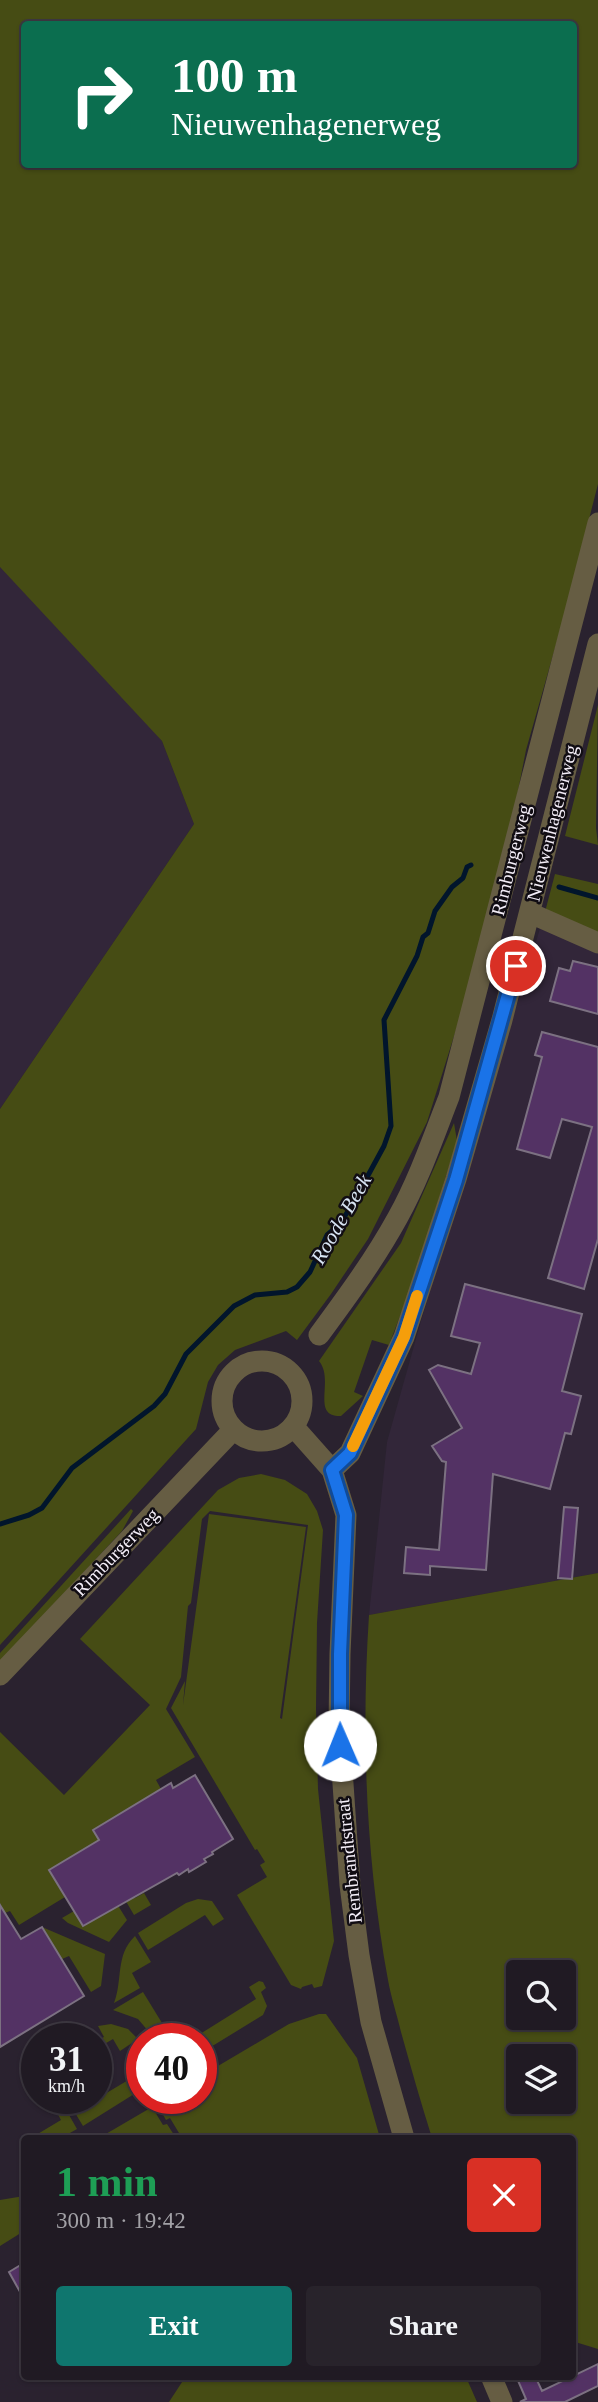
<!DOCTYPE html>
<meta charset="utf-8">
<style>
:root{--surface:#201a23;--page:#28232b;--text:#f1f3f6;--muted:#a2a1a6;--line:#3d3841;--accent:#0f766e}
body{margin:0;font-family:"Times New Roman",serif;background:var(--page);color:var(--text);height:100vh;display:flex;flex-direction:column;font-size:26px;white-space:nowrap}
*{box-sizing:border-box;margin:0}
p{font-size:23px;color:var(--muted)}
.icon{flex:none;width:38px;height:38px;fill:none;stroke:currentColor;stroke-width:2;stroke-linecap:round;stroke-linejoin:round}
.map{position:relative;flex:1;overflow:hidden}
.sheet{position:absolute;left:21px;top:2135px;width:555px;height:245px;display:flex;flex-direction:column;background:var(--surface);border-radius:7px;box-shadow:0 2px 5px #0004,0 0 0 2px var(--line)}
.sheet>*{flex:none}
.hud{position:absolute;left:21px;top:21px;width:556px;height:147px;border-radius:7px;box-shadow:0 2px 5px #0004,0 0 0 2px var(--line);background:#0b6e4f;color:#fff;overflow:hidden}
.fabs{position:absolute;left:506px;top:1960px;display:grid;gap:14px}
.fabs a{display:grid;place-items:center;width:70px;height:70px;border-radius:7px;background:var(--surface);box-shadow:0 2px 5px #0004,0 0 0 2px var(--line);font-size:35px}
.speed{position:absolute;left:21px;top:2023px;display:flex;gap:14px;font-size:35px;font-weight:700;text-align:center}
.speed>*{display:grid;place-content:center;width:91px;height:91px;border-radius:50%;background:var(--surface);box-shadow:0 2px 5px #0004,0 0 0 2px var(--line);line-height:1}
.speed small{font-size:18px;font-weight:400}
.speed .limit{border:10px solid #d22;background:#fff;color:#111}
.pin{position:absolute;display:grid;place-items:center;width:60px;height:60px;color:#fff;margin:-30px;border:4px solid #fff;border-radius:50%;box-shadow:0 2px 7px #0007}
.me{position:absolute;width:77px;margin:-38px;rotate:359deg;stroke-linejoin:round;filter:drop-shadow(0 0 5px #0008)}
.turn{display:flex;align-items:center;gap:24px;height:147px;padding:0 35px;font-size:32px}
.turn .icon{width:91px;height:91px;stroke-width:2.5}
.turn b{display:block;font-size:49px;line-height:60px}
.round{display:grid;place-items:center;flex:none;width:74px;height:74px;border-radius:7px;background:var(--page)}
.headline{display:flex;align-items:center;justify-content:space-between;height:119px;padding:0 35px}
h1{font-size:42px;font-weight:700;line-height:52px;color:#1e9e55}
.cta{display:flex;gap:14px;margin-top:auto;padding:14px 35px}
.cta a{flex:1;height:80px;border-radius:7px;background:var(--accent);color:#fff;font-size:28px;font-weight:700;line-height:80px;text-align:center}
.cta a+a{background:var(--page);color:var(--text)}
.map>svg:first-child{display:block}
.built{fill:#322639}
.green{fill:#464c14;fill-rule:evenodd}
.lines{fill:none;stroke-linecap:round;stroke-linejoin:round}
.stream{stroke:#01152c;stroke-width:5}
.building{fill:#533264;stroke:#7c7182;stroke-width:2}
.minor{stroke:#665d43;stroke-width:21}
.route-casing{stroke:#114b97;stroke-width:18}
.route{stroke:#1a73e8;stroke-width:12}
.slow{stroke:#f59e0b;stroke-width:12}
.labels{text-anchor:middle;dominant-baseline:central;stroke-width:5;stroke-linejoin:round;paint-order:stroke}
.street-label{font-size:19px;fill:#f3edf7;stroke:#110d13}
.water-label{font-size:21px;font-style:italic;fill:#d7e3f2;stroke:#110d13}
</style>
<div class="map">
<svg width="598" height="2402" viewBox="0 0 598 2402">
<rect width="100%" height="100%" fill="#2a222f"/>
<path class="built" d="M 0,539 L 162,741 L 194,824 L 0,1109 Z
M 545,912 L 598,935 L 598,1573 L 369,1615 L 387,1442 L 421,1321 Z"/>
<path class="green" d="M 0,0 L 598,0 L 598,484 L 565,613 L 526,750 L 517,796 L 461,1014 L 427,1122 L 368,1239 L 331,1294 L 297,1340 L 286,1331 L 235,1350 L 218,1365 L 208,1382 L 196,1429 L 0,1645 L 0,1109 L 194,824 L 162,741 L 0,567 ZM 24,24 L 574,24 L 574,164 L 24,164 Z
M 598,705 L 596,828 L 598,845 L 565,836 Z
M 555,874 L 598,884 L 598,935 L 545,912 Z
M 454,1123 L 457,1141 L 411,1287 L 389,1345 L 372,1340 L 354,1392 L 363,1396 L 341,1416 C 310,1417 335,1380 319,1361 L 401,1243 Z
M 261,1474 L 285,1480 L 307,1494 L 317,1511 L 323,1530 L 317,1623 L 316,1708 L 318,1789 L 334,1941 L 322,1986 L 314,1988 L 312,1984 L 302,1987 L 301,1989 L 291,1985 L 237,1895 L 267,1877 L 260,1865 L 265,1862 L 257,1849 L 255,1850 L 171,1708 L 185,1681 L 183,1705 L 209,1514 L 306,1527 L 280,1718 L 282,1719 L 308,1525 L 210,1511 L 202,1519 L 191,1603 L 188,1606 L 181,1677 L 166,1709 L 195,1757 L 156,1780 L 161,1789 L 120,1873 L 135,1898 L 144,1893 L 151,1905 L 134,1915 L 113,1879 L 108,1881 L 87,1847 L 49,1870 L 65,1897 L 19,1925 L 10,1911 L 5,1913 L 0,1908 L 0,1732 L 64,1795 L 150,1705 L 80,1639 L 218,1490 L 239,1478 Z
M 131,1509 L 133,1511 L 122,1531 L 0,1662 L 0,1653 Z
M 598,1573 L 598,2349 L 572,2341 L 572,2138 L 432,2138 C 421,2103 411,2068 401,2032 C 397,2015 391,1997 388,1980 C 366,1860 361,1737 369,1615 ZM 518,1972 L 564,1972 L 564,2018 L 518,2018 ZM 518,2056 L 564,2056 L 564,2102 L 518,2102 Z
M 107,1888 L 127,1920 L 109,1942 L 68,1923 L 62,1918 L 74,1911 L 83,1926 L 111,1909 Z
M 198,1899 L 212,1901 L 224,1919 L 213,1926 L 205,1915 L 148,1950 L 138,1933 L 186,1903 Z
M 42,1927 L 105,1954 L 101,1986 L 91,1992 L 69,1956 L 62,1959 Z
M 135,1936 L 151,1962 L 132,1973 L 140,1988 L 114,2003 C 123,1980 115,1955 135,1936 Z
M 259,1981 L 263,1982 L 266,1988 L 261,1992 L 267,2006 L 263,2015 L 201,2053 L 201,2039 L 192,2039 L 256,1999 L 249,1987 Z
M 143,1992 L 170,2036 L 179,2031 L 183,2039 L 155,2039 L 138,2019 L 113,2010 Z
M 319,2014 L 326,2014 L 357,2058 L 380,2138 L 182,2138 L 170,2118 L 166,2120 L 157,2104 L 166,2098 L 201,2098 L 201,2076 L 289,2024 Z
M 111,2024 L 128,2029 L 136,2037 L 135,2041 L 120,2051 L 113,2039 L 96,2049 L 96,2041 L 104,2037 L 98,2026 Z
M 142,2056 L 140,2088 L 131,2096 L 83,2126 L 66,2098 L 76,2098 L 83,2107 L 135,2076 L 128,2064 Z
M 60,2099 L 77,2129 L 61,2138 L 31,2138 L 61,2120 L 55,2109 L 59,2106 L 56,2102 Z
M 152,2107 L 163,2125 L 167,2124 L 176,2138 L 99,2138 Z
M 24,2196 L 24,2231 L 0,2246 L 0,2200 Z
M 186,2376 L 466,2377 L 477,2402 L 169,2402 Z"/>
<g class="lines">
<path class="stream" d="M 559,887 L 598,898
M 0,1524 L 29,1515 L 42,1508 L 72,1468 L 154,1406 L 165,1394 L 186,1354 L 234,1306 L 255,1295 L 287,1292 L 297,1287 L 310,1272 L 327,1235 L 340,1224 L 353,1203 L 384,1146 L 391,1126 L 384,1020 L 417,956 L 423,937 L 428,933 L 435,911 L 452,887 L 463,878 L 467,867 L 471,865"/>
</g>
<path class="building" d="M 573,961 L 598,967 L 598,1014 L 550,1001 L 559,968 L 570,971 Z
M 542,1032 L 598,1047 L 598,1239 L 584,1289 L 548,1278 L 592,1127 L 562,1119 L 550,1158 L 517,1149 L 542,1057 L 535,1055 Z
M 465,1284 L 582,1314 L 562,1391 L 581,1396 L 571,1434 L 565,1433 L 550,1489 L 493,1474 L 486,1570 L 430,1566 L 430,1575 L 404,1573 L 406,1547 L 439,1550 L 446,1462 L 442,1461 L 432,1446 L 462,1428 L 429,1370 L 438,1365 L 471,1374 L 480,1343 L 451,1336 Z
M 564,1507 L 578,1508 L 572,1579 L 558,1578 Z
M 195,1775 L 233,1839 L 212,1852 L 213,1854 L 204,1859 L 206,1862 L 189,1872 L 188,1869 L 179,1875 L 177,1873 L 83,1926 L 49,1870 L 99,1840 L 93,1830 L 171,1783 L 173,1788 Z
M 0,1905 L 21,1939 L 42,1927 L 84,1996 L 0,2047 Z
M 24,2263 L 24,2299 L 9,2272 Z
M 598,2364 L 598,2386 L 565,2402 L 520,2402 L 526,2399 L 516,2376 L 535,2376 L 542,2391 Z"/>
<g class="lines">
<path class="minor" d="M 530,913 L 598,943
M 319,1335 C 347,1297 375,1259 398,1217 C 419,1179 433,1138 449,1097 L 598,523
M222 1401a40 40 0 1 1 80 0a40 40 0 1 1-80 0Z
M 293,1426 L 332,1470 L 346,1515 L 340,1654 L 339,1726 L 350,1885 L 359,1955 L 371,2022 L 404,2138
M 332,1470 L 350,1453 L 404,1337 L 456,1179 L 502,1020 L 598,644
M 0,1675 L 233,1430
M 491,2376 L 502,2402"/>
</g>
<g class="lines">
<g class="route-casing">
<path id="route" d="M 340,1745 L 340,1654 L 346,1515 L 332,1470 L 350,1453 L 404,1337 L 456,1180 L 516,966"/>
</g>
<use href="#route" class="route"/>
<path class="slow" d="M 353,1446 L 404,1337 L 417,1296"/>
</g>
<g class="labels">
<g class="street-label">
<text transform="translate(552 823) rotate(-76)">Nieuwenhagenerweg</text>
<text transform="translate(511 860) rotate(-76)">Rimburgerweg</text>
<text transform="translate(116 1552) rotate(-46)">Rimburgerweg</text>
<text transform="translate(349 1861) rotate(-96)">Rembrandtstraat</text>
</g>
<g class="water-label">
<text transform="translate(341 1219) rotate(-60)">Roode Beek</text>
</g>
</g>
</svg>
<div class="fabs">
<a><svg class="icon" aria-label="search" viewBox="0 0 24 24"><circle cx="10" cy="10" r="6"/><path d="M15 15l6 6"/></svg></a>
<a><svg class="icon" aria-label="layers" viewBox="0 0 24 24"><path d="M12 4l9 5-9 5-9-5zM3 14l9 5 9-5"/></svg></a>
</div>
<div class="speed"><div>31<small>km/h</small></div><div class="limit">40</div></div>
<div class="pin" style="left:516px;top:966px;background:#d93025"><svg class="icon" aria-label="arrive" viewBox="0 0 24 24"><path d="M6 21V4h12l-3 4 3 4H6"/></svg></div>
<svg class="me" style="left:340px;top:1745px" viewBox="-20 -20 40 40"><circle r="19" fill="#fff"/><path d="M0-13L10 11 0 6-10 11z" fill="#1a73e8"/></svg>
<div class="hud">
<div class="turn"><svg class="icon" aria-label="right" viewBox="0 0 24 24"><path d="M7 20v-9h11M14 6l5 5-5 5"/></svg><div><b>100 m</b>Nieuwenhagenerweg</div></div>
</div>
<section class="sheet">
<div class="headline"><div><h1>1 min</h1><p>300 m · 19:42</p></div><a class="round" style="background:#d93025;color:#fff"><svg class="icon" aria-label="close" viewBox="0 0 24 24"><path d="M6 6l12 12M18 6L6 18"/></svg></a></div>
<div class="cta"><a>Exit</a><a>Share</a></div>
</section>
</div>
